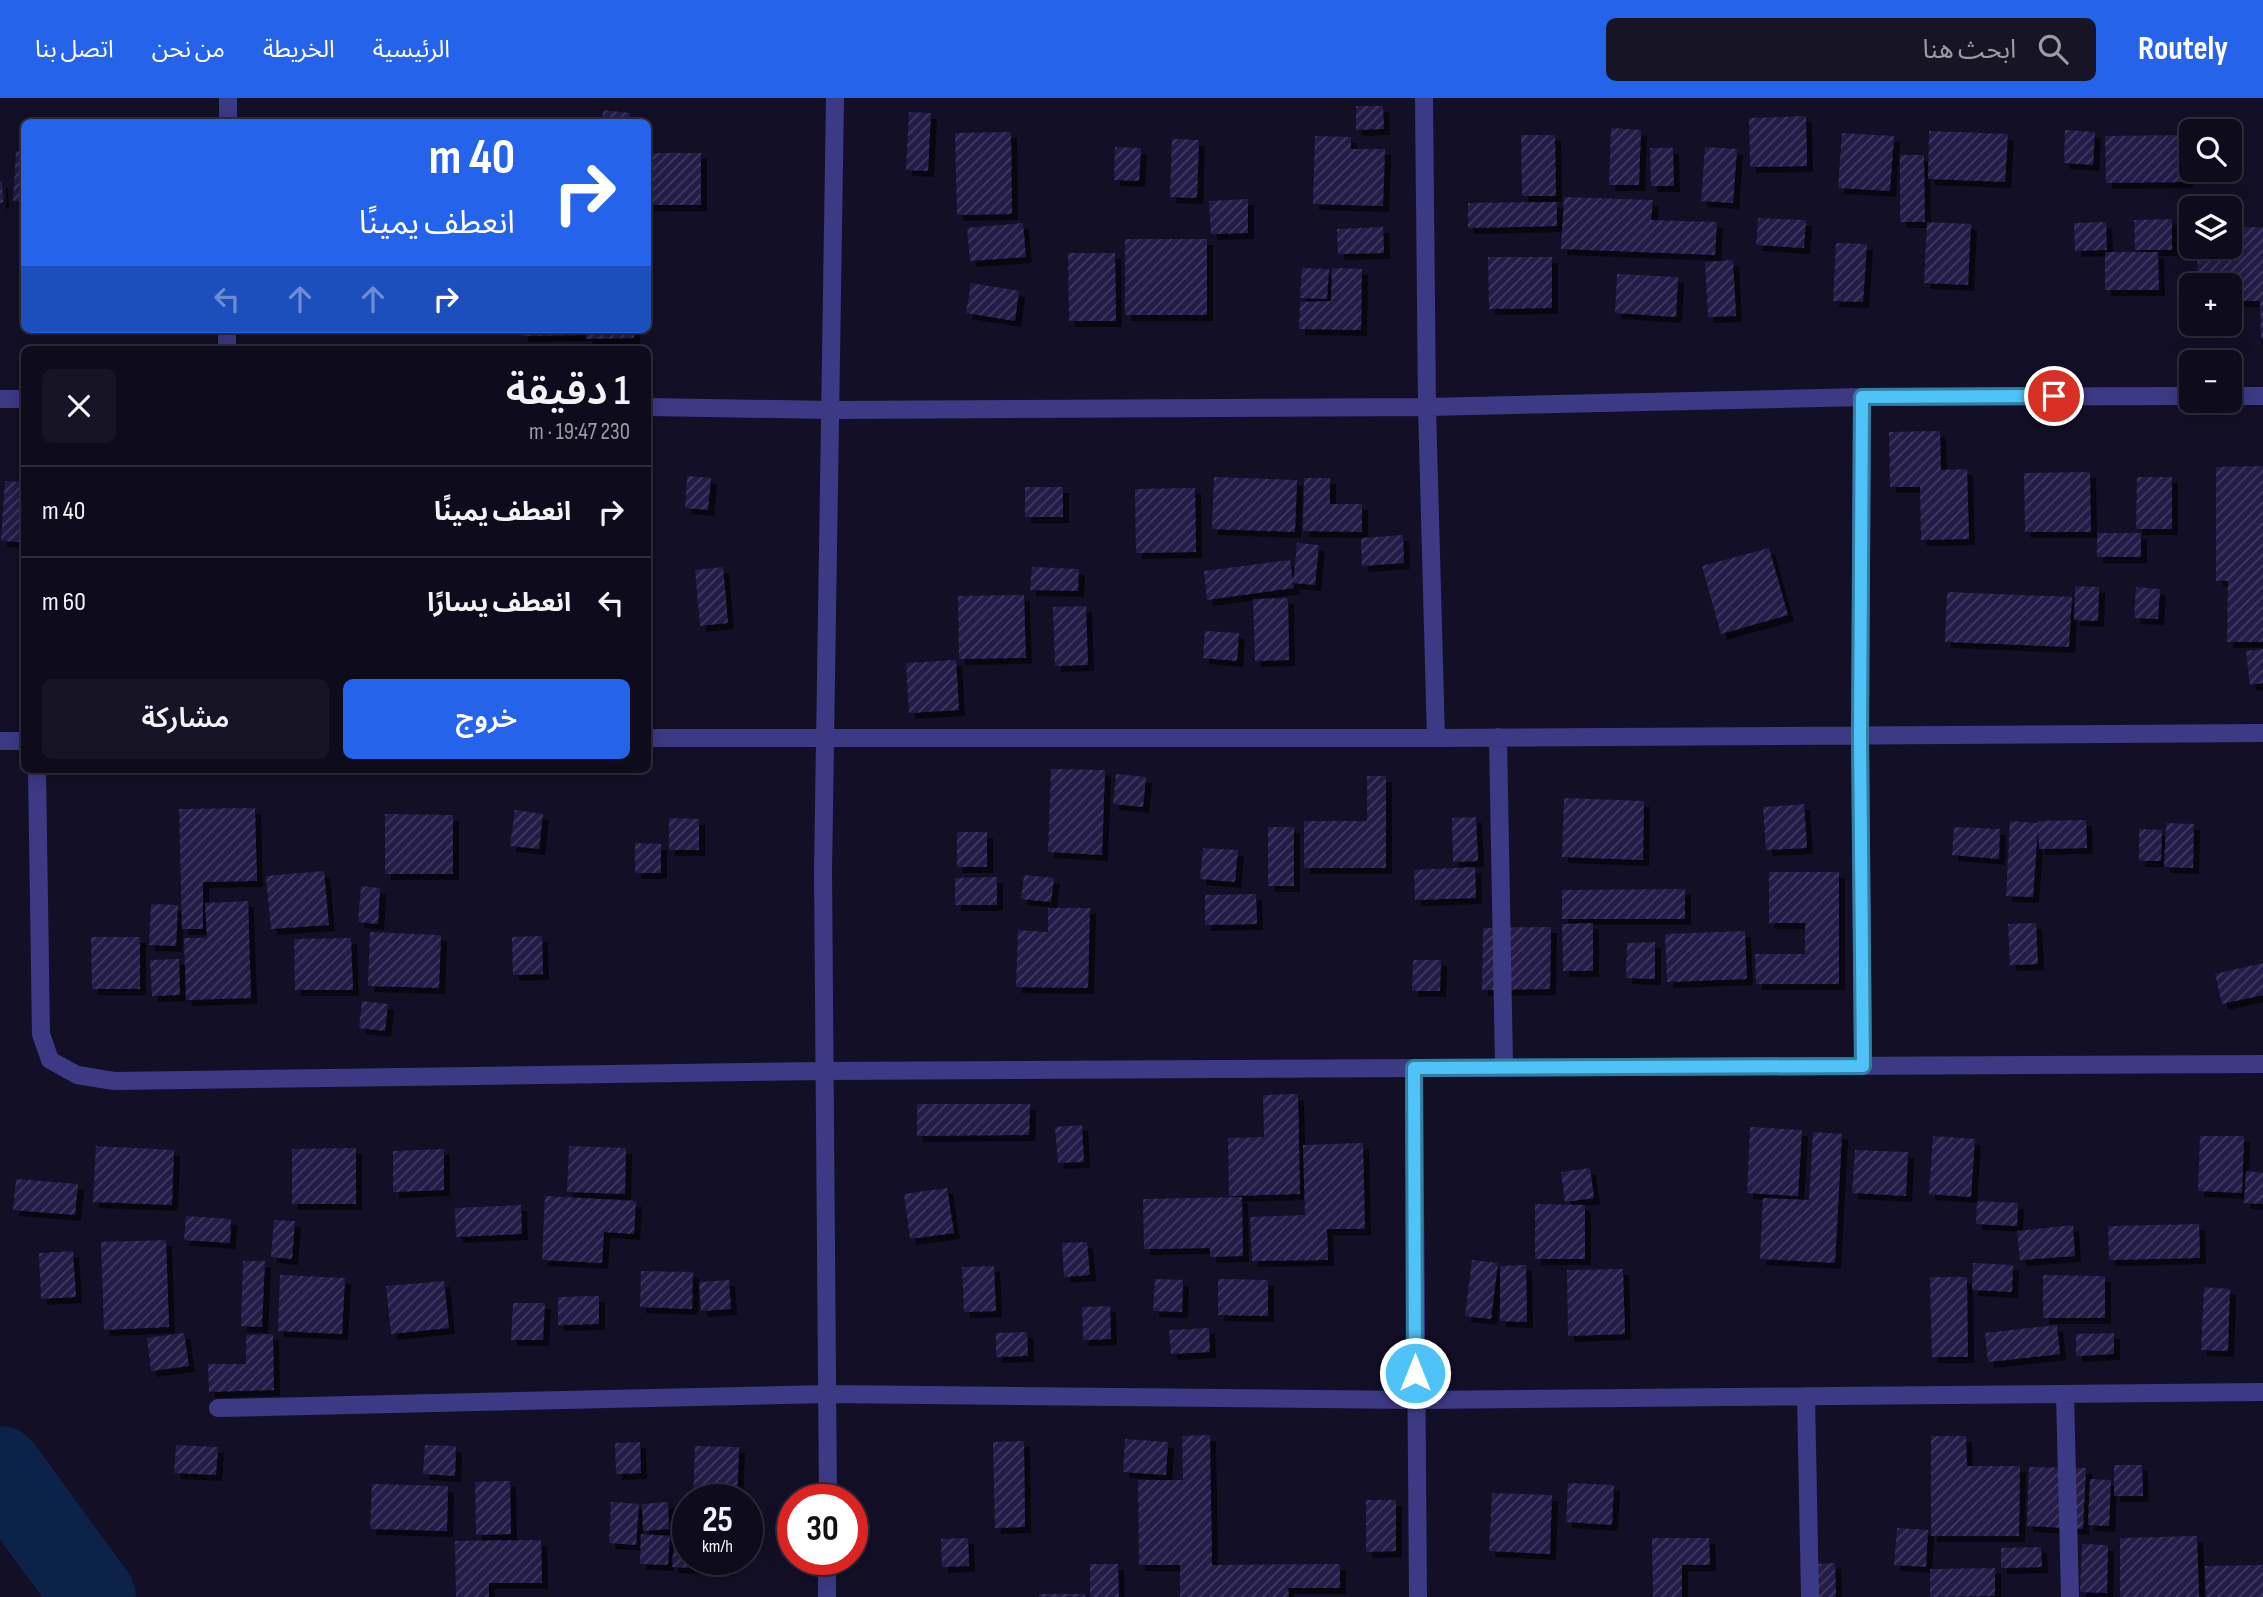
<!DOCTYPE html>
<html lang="ar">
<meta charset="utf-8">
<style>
:root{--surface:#0e0b1c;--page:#171425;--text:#f1f3f6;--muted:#9b9ba3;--line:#2e2b3b;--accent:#2563eb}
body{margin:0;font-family:"Sofia Sans Condensed","Noto Sans Arabic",sans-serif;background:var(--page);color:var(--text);direction:rtl;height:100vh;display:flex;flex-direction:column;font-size:26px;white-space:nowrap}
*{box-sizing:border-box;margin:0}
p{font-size:23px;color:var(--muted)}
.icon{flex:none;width:38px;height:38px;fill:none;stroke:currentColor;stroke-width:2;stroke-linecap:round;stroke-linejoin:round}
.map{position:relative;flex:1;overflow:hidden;direction:ltr}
.sheet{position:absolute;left:21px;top:248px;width:630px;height:427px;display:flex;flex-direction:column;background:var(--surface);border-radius:10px;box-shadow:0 4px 18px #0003,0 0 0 2px var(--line);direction:rtl}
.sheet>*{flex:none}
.banner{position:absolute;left:21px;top:21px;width:630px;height:214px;border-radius:10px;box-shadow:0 4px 18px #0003,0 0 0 2px var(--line);direction:rtl;background:#2563eb;color:#fff;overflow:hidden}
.fabs{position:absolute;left:2179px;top:21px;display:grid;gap:14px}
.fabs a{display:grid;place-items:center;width:63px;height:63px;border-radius:10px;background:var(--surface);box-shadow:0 4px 18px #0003,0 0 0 2px var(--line);font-size:35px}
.speed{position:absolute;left:672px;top:1386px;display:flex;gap:14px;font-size:35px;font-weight:700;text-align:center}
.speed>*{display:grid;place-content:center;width:91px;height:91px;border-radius:50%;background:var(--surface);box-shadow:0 4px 18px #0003,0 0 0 2px var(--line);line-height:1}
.speed small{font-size:18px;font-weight:400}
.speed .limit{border:10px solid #d22;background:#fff;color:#111}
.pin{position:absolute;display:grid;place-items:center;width:60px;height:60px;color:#fff;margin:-30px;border:4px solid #fff;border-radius:50%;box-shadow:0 2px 7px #0007}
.me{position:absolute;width:77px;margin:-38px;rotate:0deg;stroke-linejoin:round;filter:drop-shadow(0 0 5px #0008)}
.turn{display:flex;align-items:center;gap:24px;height:147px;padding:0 21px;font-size:32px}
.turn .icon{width:91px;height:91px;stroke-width:2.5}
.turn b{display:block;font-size:49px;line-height:60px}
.lanes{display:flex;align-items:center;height:66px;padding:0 21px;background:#0003;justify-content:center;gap:35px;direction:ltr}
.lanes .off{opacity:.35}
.round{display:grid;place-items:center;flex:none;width:74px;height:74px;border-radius:10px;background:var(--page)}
.headline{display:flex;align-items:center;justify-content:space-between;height:119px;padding:0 21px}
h1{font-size:42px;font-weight:600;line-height:52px}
.action{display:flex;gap:14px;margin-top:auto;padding:14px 21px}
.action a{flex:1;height:80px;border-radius:10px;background:var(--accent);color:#fff;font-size:28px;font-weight:600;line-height:80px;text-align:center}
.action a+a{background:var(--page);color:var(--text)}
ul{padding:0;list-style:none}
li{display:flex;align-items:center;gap:21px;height:91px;padding:0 21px;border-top:2px solid var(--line)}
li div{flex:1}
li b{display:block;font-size:26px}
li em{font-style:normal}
header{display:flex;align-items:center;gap:42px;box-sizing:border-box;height:98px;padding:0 35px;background:var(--accent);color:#fff}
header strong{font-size:33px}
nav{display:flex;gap:38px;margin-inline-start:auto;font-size:24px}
.search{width:490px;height:63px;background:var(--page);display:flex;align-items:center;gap:18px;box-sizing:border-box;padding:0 24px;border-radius:10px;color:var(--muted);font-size:26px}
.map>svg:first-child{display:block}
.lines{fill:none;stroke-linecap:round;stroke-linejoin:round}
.river{stroke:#0c2248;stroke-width:84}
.building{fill:url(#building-hatch);filter:url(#shadow)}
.minor{stroke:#3d3a85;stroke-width:18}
.route-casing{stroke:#337fa1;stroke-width:18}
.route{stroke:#4fc3f7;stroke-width:12}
</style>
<header>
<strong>Routely</strong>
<div class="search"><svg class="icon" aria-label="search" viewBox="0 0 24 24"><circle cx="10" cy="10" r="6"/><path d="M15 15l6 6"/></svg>ابحث هنا</div>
<nav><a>الرئيسية</a><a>الخريطة</a><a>من نحن</a><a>اتصل بنا</a></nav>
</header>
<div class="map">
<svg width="2263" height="1499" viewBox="0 0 2263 1499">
<defs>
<pattern id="building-hatch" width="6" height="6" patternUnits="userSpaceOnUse" patternTransform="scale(1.75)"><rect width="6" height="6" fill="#241b47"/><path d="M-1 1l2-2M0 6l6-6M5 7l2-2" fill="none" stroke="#433b63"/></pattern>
<filter id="shadow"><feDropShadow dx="6" dy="6" stdDeviation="0" flood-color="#0009"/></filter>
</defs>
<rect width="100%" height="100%" fill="#130f26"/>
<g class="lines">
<path class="river" d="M 0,1370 L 94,1499"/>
</g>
<path class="building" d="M 1356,8 L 1383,8 L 1384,31 L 1356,32 Z
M 603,12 L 630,15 L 629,24 L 602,24 Z
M 909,14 L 931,15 L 928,73 L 906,72 Z
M 1806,18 L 1807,68 L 1750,69 L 1749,20 Z
M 1611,30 L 1641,32 L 1639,87 L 1609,87 Z
M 2065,32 L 2095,34 L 2093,67 L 2064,65 Z
M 1929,33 L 2008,36 L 2005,84 L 1928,81 Z
M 1011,34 L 1012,116 L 957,117 L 955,35 Z
M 1842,35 L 1894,38 L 1890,93 L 1838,90 Z
M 1521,37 L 1555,37 L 1556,98 L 1522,98 Z
M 2187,37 L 2187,84 L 2106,85 L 2105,38 Z
M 1315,38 L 1351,39 L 1351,51 L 1385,51 L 1383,108 L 1313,106 Z
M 1172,41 L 1199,42 L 1197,100 L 1170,99 Z
M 1115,49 L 1141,50 L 1139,83 L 1114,82 Z
M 1705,49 L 1737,51 L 1733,105 L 1701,103 Z
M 1650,50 L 1673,50 L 1674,88 L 1651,88 Z
M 16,53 L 24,53 L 24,104 L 13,103 Z
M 648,55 L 701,55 L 701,107 L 648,107 Z
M 1900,57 L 1924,57 L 1925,124 L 1900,124 Z
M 0,84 L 2,84 L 3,104 L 0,105 Z
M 1564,99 L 1653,102 L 1651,122 L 1717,124 L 1715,157 L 1561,151 Z
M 1248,101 L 1248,135 L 1211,136 L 1209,103 Z
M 1557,104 L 1557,128 L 1468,130 L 1468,105 Z
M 1758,120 L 1806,122 L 1804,150 L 1756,147 Z
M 2172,121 L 2172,152 L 2135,152 L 2134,122 Z
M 1927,124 L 1971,126 L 1968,187 L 1924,185 Z
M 2106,124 L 2107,152 L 2075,153 L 2074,125 Z
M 1023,125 L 1026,159 L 970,163 L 967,130 Z
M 1383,129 L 1384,155 L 1338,156 L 1337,131 Z
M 2230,129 L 2263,129 L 2263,240 L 2261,240 L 2260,203 L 2230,203 L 2230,187 L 2198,187 L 2197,149 L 2230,149 Z
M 1125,141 L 1207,141 L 1207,217 L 1125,217 Z
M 1836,145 L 1867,146 L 1863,204 L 1833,203 Z
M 2105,154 L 2158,154 L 2159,192 L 2105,192 Z
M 1068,155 L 1115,155 L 1116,223 L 1069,223 Z
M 1488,159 L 1552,159 L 1552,210 L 1489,211 Z
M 1733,162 L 1736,218 L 1708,219 L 1705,164 Z
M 1302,170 L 1329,171 L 1327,201 L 1300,200 Z
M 1332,170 L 1362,171 L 1361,232 L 1299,231 L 1300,204 L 1331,203 Z
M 1617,176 L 1678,179 L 1676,219 L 1615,215 Z
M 971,185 L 1019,193 L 1015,223 L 966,215 Z
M 522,231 L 634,231 L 634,240 L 586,241 L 586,237 L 522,238 Z
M 1940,333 L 1941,372 L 1967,371 L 1969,441 L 1921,442 L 1920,389 L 1890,389 L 1889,334 Z
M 2263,368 L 2263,544 L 2227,544 L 2228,483 L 2216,483 L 2216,369 Z
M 2090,374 L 2091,434 L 2025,434 L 2024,375 Z
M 687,378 L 711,380 L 708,412 L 685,410 Z
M 1214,379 L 1297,382 L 1295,434 L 1212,431 Z
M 2137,379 L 2172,379 L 2172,431 L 2136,431 Z
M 1304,380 L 1330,380 L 1330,406 L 1362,406 L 1362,434 L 1303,433 Z
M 5,383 L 24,384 L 24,444 L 1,443 Z
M 1025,389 L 1063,389 L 1063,419 L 1025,419 Z
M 1195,390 L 1196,454 L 1136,455 L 1135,391 Z
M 2097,435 L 2141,435 L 2141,459 L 2097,459 Z
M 1403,437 L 1404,465 L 1362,468 L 1361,440 Z
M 1297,445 L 1319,447 L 1315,487 L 1293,485 Z
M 1769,450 L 1788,517 L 1721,536 L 1702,468 Z
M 1290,462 L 1294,490 L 1207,502 L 1204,473 Z
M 723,469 L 728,525 L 700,528 L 695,472 Z
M 1032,469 L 1079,471 L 1078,493 L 1030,492 Z
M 2075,488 L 2099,489 L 2098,523 L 2074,522 Z
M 2136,489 L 2160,491 L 2158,521 L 2134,520 Z
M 1947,494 L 2072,499 L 2069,549 L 1945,544 Z
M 1024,497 L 1026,560 L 959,561 L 958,498 Z
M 1288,500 L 1289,562 L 1255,563 L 1253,501 Z
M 1086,508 L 1088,567 L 1055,568 L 1053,509 Z
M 1205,533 L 1239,535 L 1237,563 L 1203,560 Z
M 2263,551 L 2263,585 L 2250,587 L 2246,553 Z
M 956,562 L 959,612 L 909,615 L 906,565 Z
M 1051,671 L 1105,672 L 1102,757 L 1048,754 Z
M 1116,676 L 1146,679 L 1143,709 L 1113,706 Z
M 1367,678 L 1386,678 L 1386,770 L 1304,770 L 1304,723 L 1367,723 Z
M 1564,700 L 1644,703 L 1643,762 L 1562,759 Z
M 1804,706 L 1807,750 L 1766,752 L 1763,709 Z
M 255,710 L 257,783 L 203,784 L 203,831 L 182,831 L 179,711 Z
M 515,712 L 543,716 L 539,751 L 510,748 Z
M 385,716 L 453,717 L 453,776 L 385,776 Z
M 1476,719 L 1478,763 L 1453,764 L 1452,720 Z
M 669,720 L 699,721 L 699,752 L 669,752 Z
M 2086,722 L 2087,750 L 2039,751 L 2038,730 L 2033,799 L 2006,798 L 2010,723 L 2038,725 L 2038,723 Z
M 2166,725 L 2194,726 L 2193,770 L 2164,769 Z
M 1268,729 L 1294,729 L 1294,788 L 1268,788 Z
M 1954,729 L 2000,731 L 1999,761 L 1952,757 Z
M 2139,731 L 2162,732 L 2161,763 L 2139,763 Z
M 957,734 L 987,734 L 987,769 L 957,769 Z
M 635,745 L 661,746 L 661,775 L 635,775 Z
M 1203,750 L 1238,752 L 1235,784 L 1200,781 Z
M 1475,769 L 1476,800 L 1415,802 L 1414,772 Z
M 324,773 L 329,827 L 271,831 L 266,778 Z
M 1769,774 L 1839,774 L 1839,886 L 1756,886 L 1755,856 L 1805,856 L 1805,825 L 1769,825 Z
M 1024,777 L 1054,780 L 1051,804 L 1021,801 Z
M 997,779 L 997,807 L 955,807 L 955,780 Z
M 361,788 L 380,790 L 378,826 L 358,824 Z
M 1685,791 L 1685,821 L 1562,821 L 1562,792 Z
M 1256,796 L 1257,826 L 1205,827 L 1205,797 Z
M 248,803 L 251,900 L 186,902 L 184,840 L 207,840 L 205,805 Z
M 151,806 L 178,807 L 176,848 L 149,847 Z
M 1048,810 L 1090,810 L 1088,890 L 1016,889 L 1018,832 L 1048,834 Z
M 1593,825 L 1593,873 L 1563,873 L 1562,826 Z
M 2036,825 L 2038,866 L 2010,867 L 2008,826 Z
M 1551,829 L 1550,891 L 1482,892 L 1483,830 Z
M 1745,833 L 1747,881 L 1667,884 L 1665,836 Z
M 370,834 L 441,837 L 439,890 L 368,888 Z
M 542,838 L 543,876 L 513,877 L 512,839 Z
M 91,839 L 140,839 L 140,891 L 92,891 Z
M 351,840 L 353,892 L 295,892 L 294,841 Z
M 1655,844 L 1655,881 L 1626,880 L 1627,845 Z
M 179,861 L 180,897 L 152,898 L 150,862 Z
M 1413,862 L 1441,862 L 1440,893 L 1412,893 Z
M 2263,865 L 2263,897 L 2222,906 L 2215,876 Z
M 362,903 L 388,906 L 385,933 L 359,930 Z
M 1298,996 L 1300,1096 L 1229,1098 L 1228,1040 L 1264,1039 L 1263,997 Z
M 917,1006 L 1030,1006 L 1029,1037 L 917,1038 Z
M 1082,1027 L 1084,1064 L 1058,1065 L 1055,1029 Z
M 1750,1029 L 1802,1032 L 1798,1098 L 1747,1095 Z
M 1813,1034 L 1842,1036 L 1835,1165 L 1760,1161 L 1763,1100 L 1809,1102 Z
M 1933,1038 L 1975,1041 L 1971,1099 L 1929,1096 Z
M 2200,1038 L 2244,1038 L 2242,1095 L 2198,1093 Z
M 1363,1045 L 1365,1131 L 1327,1131 L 1328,1162 L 1252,1163 L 1250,1119 L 1305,1117 L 1303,1047 Z
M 96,1048 L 174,1052 L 172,1107 L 93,1104 Z
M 569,1048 L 626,1050 L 625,1096 L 567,1094 Z
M 356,1050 L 356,1106 L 292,1106 L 292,1051 Z
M 444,1051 L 444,1092 L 393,1094 L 393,1053 Z
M 1855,1052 L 1908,1054 L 1906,1098 L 1852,1095 Z
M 1590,1070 L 1594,1100 L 1565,1104 L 1561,1074 Z
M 2246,1073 L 2263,1075 L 2263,1106 L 2244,1105 Z
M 16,1081 L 78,1086 L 75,1117 L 13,1112 Z
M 947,1090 L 954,1135 L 910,1141 L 904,1096 Z
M 545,1098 L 636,1103 L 634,1136 L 604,1134 L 602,1165 L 542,1162 Z
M 1242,1099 L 1243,1158 L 1210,1159 L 1210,1150 L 1144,1151 L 1143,1101 Z
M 1977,1103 L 2018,1105 L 2017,1128 L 1976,1126 Z
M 1535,1106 L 1585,1107 L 1585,1161 L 1535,1161 Z
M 521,1107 L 522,1136 L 456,1139 L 455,1110 Z
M 186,1118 L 231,1121 L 230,1145 L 184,1142 Z
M 274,1122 L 295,1123 L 292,1161 L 271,1159 Z
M 2199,1126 L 2200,1160 L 2109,1162 L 2108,1128 Z
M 2073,1127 L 2075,1158 L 2020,1162 L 2017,1133 Z
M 166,1142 L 169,1229 L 104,1232 L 101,1144 Z
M 1087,1144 L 1090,1177 L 1064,1179 L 1062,1145 Z
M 73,1153 L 76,1199 L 41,1201 L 39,1155 Z
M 1472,1162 L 1498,1165 L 1491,1221 L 1465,1218 Z
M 243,1163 L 265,1163 L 262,1229 L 241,1228 Z
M 1973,1165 L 2013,1167 L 2012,1194 L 1972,1192 Z
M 1526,1167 L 1527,1224 L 1500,1223 L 1500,1168 Z
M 994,1168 L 996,1213 L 964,1214 L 962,1169 Z
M 1623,1171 L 1625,1236 L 1568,1238 L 1567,1172 Z
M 641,1173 L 693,1174 L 692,1211 L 640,1209 Z
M 280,1177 L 345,1180 L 342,1236 L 278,1233 Z
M 2043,1177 L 2105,1178 L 2105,1220 L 2043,1220 Z
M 1930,1179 L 1967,1179 L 1968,1259 L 1932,1259 Z
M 1155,1181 L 1183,1182 L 1182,1214 L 1153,1213 Z
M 1218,1181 L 1268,1182 L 1268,1218 L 1218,1217 Z
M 729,1182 L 731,1211 L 701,1213 L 699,1184 Z
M 444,1183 L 449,1230 L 391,1236 L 386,1188 Z
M 2204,1189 L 2230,1191 L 2228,1253 L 2201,1252 Z
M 599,1198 L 599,1226 L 558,1227 L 558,1199 Z
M 513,1205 L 545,1205 L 543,1242 L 511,1242 Z
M 1110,1208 L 1111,1241 L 1083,1242 L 1082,1209 Z
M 2057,1227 L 2060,1256 L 1988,1264 L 1985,1235 Z
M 1209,1230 L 1210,1254 L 1171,1256 L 1169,1232 Z
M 1027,1234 L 1028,1258 L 996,1259 L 996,1235 Z
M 184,1235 L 189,1268 L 151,1273 L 147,1240 Z
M 2114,1235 L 2114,1256 L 2076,1258 L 2076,1236 Z
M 273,1236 L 274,1292 L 209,1294 L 208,1266 L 246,1266 L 246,1237 Z
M 1210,1337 L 1212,1467 L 1340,1466 L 1340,1490 L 1288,1490 L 1289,1499 L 1180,1499 L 1180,1467 L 1139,1467 L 1138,1382 L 1183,1382 L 1182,1338 Z
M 1931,1338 L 1966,1338 L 1967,1368 L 2020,1368 L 2019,1438 L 1931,1438 Z
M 1125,1341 L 1168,1344 L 1166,1377 L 1123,1374 Z
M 1024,1343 L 1025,1429 L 995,1430 L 993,1344 Z
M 640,1344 L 641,1375 L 616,1376 L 615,1345 Z
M 176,1347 L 218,1349 L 216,1377 L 174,1375 Z
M 425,1347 L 456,1348 L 455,1378 L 423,1376 Z
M 695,1348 L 739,1349 L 737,1402 L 693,1402 Z
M 2114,1367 L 2142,1367 L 2143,1398 L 2114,1398 Z
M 2029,1369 L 2086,1370 L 2083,1431 L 2027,1428 Z
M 2090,1381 L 2111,1382 L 2109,1428 L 2088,1427 Z
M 510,1383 L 511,1436 L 476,1437 L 475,1384 Z
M 1568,1385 L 1614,1387 L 1612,1427 L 1566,1424 Z
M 372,1386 L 448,1388 L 447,1433 L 370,1431 Z
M 1492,1395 L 1552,1397 L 1550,1456 L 1489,1453 Z
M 1366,1402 L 1396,1402 L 1396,1453 L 1366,1454 Z
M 611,1404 L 639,1406 L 636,1447 L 609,1445 Z
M 668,1404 L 669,1431 L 643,1433 L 642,1406 Z
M 1897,1430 L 1928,1432 L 1926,1469 L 1894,1467 Z
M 641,1436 L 670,1438 L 668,1467 L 640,1466 Z
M 2197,1438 L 2199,1499 L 2120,1499 L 2120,1440 Z
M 968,1440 L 969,1468 L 942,1469 L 941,1441 Z
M 1652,1440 L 1709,1440 L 1710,1467 L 1682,1467 L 1682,1499 L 1653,1499 Z
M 674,1441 L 688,1441 L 688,1461 L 729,1461 L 728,1472 L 672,1469 Z
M 541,1442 L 542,1485 L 489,1485 L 489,1499 L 456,1499 L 455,1443 Z
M 2082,1446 L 2108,1447 L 2107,1495 L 2080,1494 Z
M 2041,1449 L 2042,1469 L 2001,1470 L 2001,1450 Z
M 1835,1465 L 1836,1499 L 1814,1499 L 1814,1466 Z
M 1090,1466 L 1118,1466 L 1119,1499 L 1090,1499 Z
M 2263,1467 L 2263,1499 L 2206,1499 L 2205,1468 Z
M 1995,1470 L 1995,1498 L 1930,1499 L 1930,1471 Z
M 1039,1496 L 1085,1496 L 1085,1499 L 1039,1499 Z"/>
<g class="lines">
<path class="minor" d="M 1424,0 L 1427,309 L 1436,640
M 228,24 L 228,0
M 227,252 L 227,231
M 2230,298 L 2263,298
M 1862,299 L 1860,637 L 1863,968
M 0,301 L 24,301
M 648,309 L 831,312 L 1427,309 L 1862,299 L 2191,298
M 1498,639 L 1504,969
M 648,640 L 1436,640 L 2263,635
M 0,643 L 24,643
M 37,672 L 41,936 L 50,962 L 77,977 L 114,983 L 824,973 L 2263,966
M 1414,970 L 1418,1499
M 2065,1296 L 2070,1499
M 1806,1298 L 1810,1499
M 218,1310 L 829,1296 L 1415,1302 L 2263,1294
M 828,1402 L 823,774 L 835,0
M 827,1499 L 827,1461"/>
</g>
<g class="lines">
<g class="route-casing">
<path id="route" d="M 1415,1275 L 1414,970 L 1863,968 L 1860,637 L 1862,299 L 2054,298"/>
</g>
<use href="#route" class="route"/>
</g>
</svg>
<div class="fabs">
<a><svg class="icon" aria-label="search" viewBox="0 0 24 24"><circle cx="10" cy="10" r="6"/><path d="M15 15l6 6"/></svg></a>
<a><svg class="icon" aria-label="layers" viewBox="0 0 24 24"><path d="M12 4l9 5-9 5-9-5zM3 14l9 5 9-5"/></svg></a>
<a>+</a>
<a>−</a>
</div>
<div class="speed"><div>25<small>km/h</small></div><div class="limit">30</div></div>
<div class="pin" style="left:2054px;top:298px;background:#d93025"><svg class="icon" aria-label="arrive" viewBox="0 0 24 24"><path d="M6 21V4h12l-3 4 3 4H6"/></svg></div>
<svg class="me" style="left:1415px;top:1275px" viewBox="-20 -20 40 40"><circle r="17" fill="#4fc3f7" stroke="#fff" stroke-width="3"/><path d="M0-11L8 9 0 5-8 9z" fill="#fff"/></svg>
<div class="banner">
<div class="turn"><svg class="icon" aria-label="right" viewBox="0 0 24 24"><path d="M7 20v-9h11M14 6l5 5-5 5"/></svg><div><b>40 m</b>انعطف يمينًا</div></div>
<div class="lanes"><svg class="icon off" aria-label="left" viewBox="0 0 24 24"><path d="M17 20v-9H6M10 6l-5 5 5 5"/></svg><svg class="icon off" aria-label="ahead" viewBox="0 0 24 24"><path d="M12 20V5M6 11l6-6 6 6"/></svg><svg class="icon off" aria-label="ahead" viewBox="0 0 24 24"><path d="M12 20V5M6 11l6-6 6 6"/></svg><svg class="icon" aria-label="right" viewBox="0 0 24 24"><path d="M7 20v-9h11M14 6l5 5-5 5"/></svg></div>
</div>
<section class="sheet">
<div class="headline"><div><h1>1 دقيقة</h1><p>230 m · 19:47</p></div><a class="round"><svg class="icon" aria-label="close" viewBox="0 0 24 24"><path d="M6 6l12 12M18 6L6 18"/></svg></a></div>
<ul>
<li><svg class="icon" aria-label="right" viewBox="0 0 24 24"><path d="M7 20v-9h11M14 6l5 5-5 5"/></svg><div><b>انعطف يمينًا</b></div><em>40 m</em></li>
<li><svg class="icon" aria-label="left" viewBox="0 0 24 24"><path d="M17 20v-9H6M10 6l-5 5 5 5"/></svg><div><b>انعطف يسارًا</b></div><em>60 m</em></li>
</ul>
<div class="action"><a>خروج</a><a>مشاركة</a></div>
</section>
</div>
